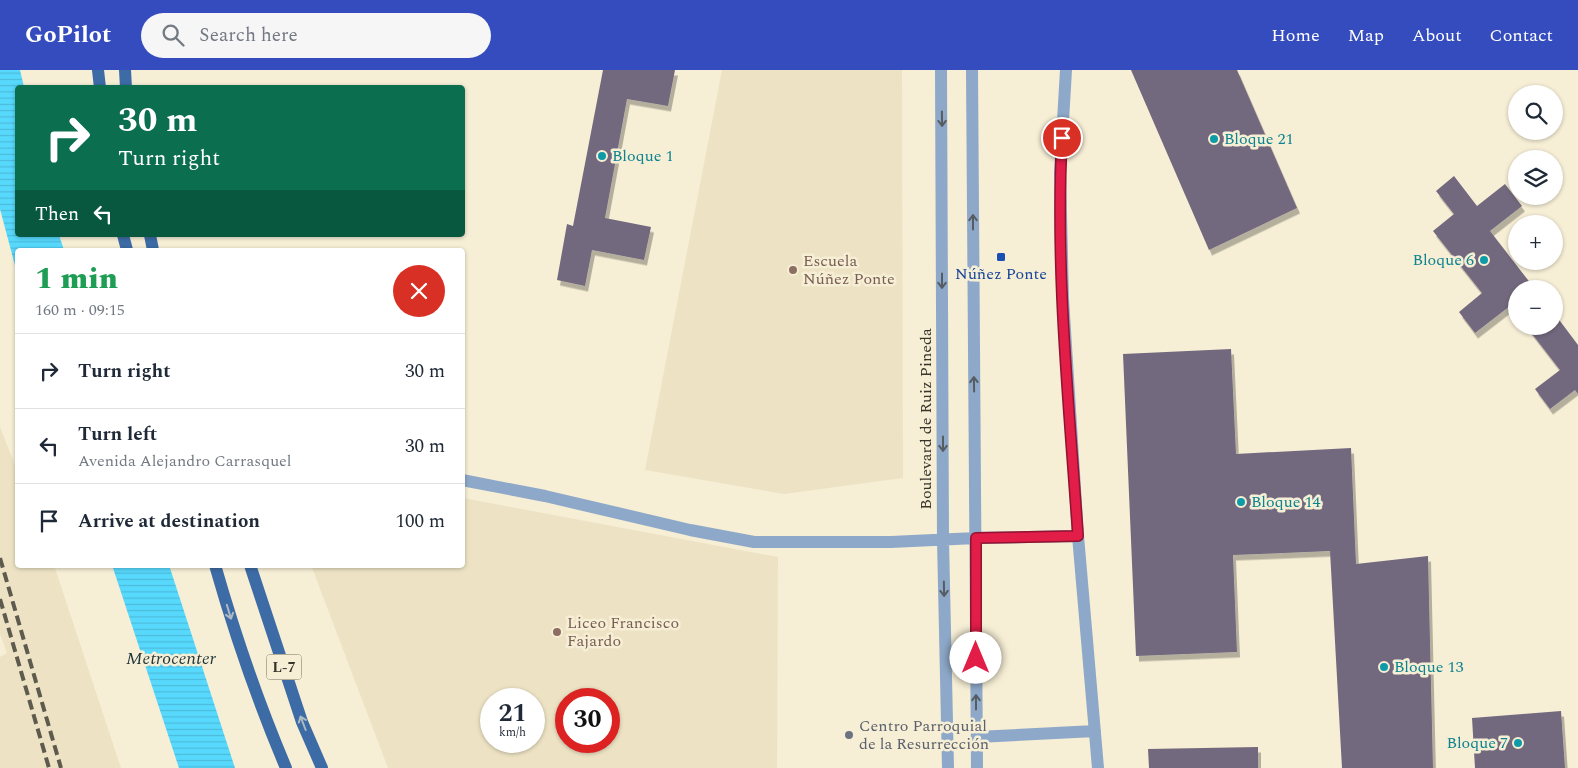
<!DOCTYPE html>
<meta charset="utf-8">
<style>
:root{--surface:#fff;--page:#f6f6f7;--text:#1f2937;--muted:#747a83;--line:#e0e1e3;--accent:#354cbe}
body{margin:0;font-family:Spectral,serif;background:var(--page);color:var(--text);height:100vh;display:flex;flex-direction:column;font-size:19px;white-space:nowrap}
*{box-sizing:border-box;margin:0}
p{font-size:16px;color:var(--muted)}
.icon{flex:none;width:28px;height:28px;fill:none;stroke:currentColor;stroke-width:2;stroke-linecap:round;stroke-linejoin:round}
.map{position:relative;flex:1;overflow:hidden}
.panel{position:absolute;left:15px;top:178px;width:450px;height:320px;display:flex;flex-direction:column;background:var(--surface);border-radius:5px;box-shadow:0 1px 4px #0004}
.panel>*{flex:none}
.banner{position:absolute;left:15px;top:15px;width:450px;height:152px;border-radius:5px;box-shadow:0 1px 4px #0004;background:#0b6e4f;color:#fff;overflow:hidden}
.fabs{position:absolute;left:1508px;top:15px;display:grid;gap:10px}
.fabs a{display:grid;place-items:center;width:55px;height:55px;border-radius:50%;background:var(--surface);box-shadow:0 1px 4px #0004;font-size:25px}
.speed{position:absolute;left:480px;top:618px;display:flex;gap:10px;font-size:25px;font-weight:700;text-align:center}
.speed>*{display:grid;place-content:center;width:65px;height:65px;border-radius:50%;background:var(--surface);box-shadow:0 1px 4px #0004;line-height:1}
.speed small{font-size:12px;font-weight:400}
.speed .limit{border:8px solid #d22;background:#fff;color:#111}
.pin{position:absolute;display:grid;place-items:center;width:42px;height:42px;color:#fff;margin:-21px;border:2px solid #fff;border-radius:50%;box-shadow:0 1px 5px #0007}
.me{position:absolute;width:55px;margin:-28px;rotate:0deg;stroke-linejoin:round;filter:drop-shadow(0 0 4px #0008)}
.turn{display:flex;align-items:center;gap:18px;height:105px;padding:0 20px;font-size:22px}
.turn .icon{width:65px;height:65px;stroke-width:2.5}
.turn b{display:block;font-size:35px;line-height:42px}
.then{display:flex;align-items:center;height:48px;padding:0 20px;background:#0003;gap:10px;font-size:19px}
.round{display:grid;place-items:center;flex:none;width:52px;height:52px;border-radius:26px;background:var(--page)}
.head{display:flex;align-items:center;justify-content:space-between;height:85px;padding:0 20px}
h1{font-size:30px;font-weight:800;line-height:38px;color:#1e9e55}
ul{padding:0;list-style:none}
li{display:flex;align-items:center;gap:15px;height:75px;padding:0 20px;border-top:1px solid var(--line)}
li div{flex:1}
li b{display:block;font-size:19px}
li em{font-style:normal}
header{display:flex;align-items:center;gap:30px;box-sizing:border-box;height:70px;padding:0 25px;background:var(--accent);color:#fff}
header strong{font-size:24px}
nav{display:flex;gap:28px;margin-inline-start:auto;font-size:18px}
.search{width:350px;height:45px;background:var(--page);display:flex;align-items:center;gap:12px;box-sizing:border-box;padding:0 18px;border-radius:28px;color:var(--muted);font-size:19px}
.map>svg:first-child{display:block}
.built{fill:#ede3c4;fill-rule:evenodd}
.water{fill:url(#water-rules)}
.building{fill:#73697e;filter:url(#shadow)}
.lines{fill:none;stroke-linecap:round;stroke-linejoin:round}
.minor{stroke:#8ea8c9;stroke-width:12}
.major{stroke:#3d6ba5;stroke-width:12}
.rail{stroke:#5e5a4d;stroke-width:4;stroke-dasharray:10 5;stroke-linecap:butt}
.oneway{stroke:#565d62}
.oneway2{stroke:#acbac2}
.route-casing{stroke:#92132f;stroke-width:12}
.route{stroke:#e11d48;stroke-width:9}
.culture-dot{fill:#0f9aa8;stroke:#f6eed5;stroke-width:2}
.transit-dot{fill:#1a4fb4;stroke:#f6eed5;stroke-width:2}
.education-dot{fill:#8d6e63;stroke:#f6eed5;stroke-width:2}
.worship-dot{fill:#6b7280;stroke:#f6eed5;stroke-width:2}
.labels{text-anchor:middle;dominant-baseline:central;stroke-width:5;stroke-linejoin:round;paint-order:stroke}
.shield{fill:#f6eed5;stroke:#716c5e;stroke-width:1}
.shield-label{font-size:15px;font-weight:bold;fill:#38352b}
.culture-label{font-size:16px;fill:#0d838f;stroke:#f6eed5;text-anchor:start}
.education-label{font-size:16px;fill:#785e54;stroke:#f6eed5;text-anchor:start}
.transit-label{font-size:16px;fill:#164399;stroke:#f6eed5}
.street-label{font-size:16px;fill:#38352b;stroke:#f6eed5}
.worship-label{font-size:16px;fill:#5b616d;stroke:#f6eed5;text-anchor:start}
.water-label{font-size:18px;font-style:italic;fill:#1f353c;stroke:#f6eed5}
</style>
<header>
<strong>GoPilot</strong>
<div class="search"><svg class="icon" aria-label="search" viewBox="0 0 24 24"><circle cx="10" cy="10" r="6"/><path d="M15 15l6 6"/></svg>Search here</div>
<nav><a>Home</a><a>Map</a><a>About</a><a>Contact</a></nav>
</header>
<div class="map">
<svg width="1578" height="698" viewBox="0 0 1578 698">
<defs>
<pattern id="water-rules" width="6" height="5" patternUnits="userSpaceOnUse" patternTransform="scale(1.25)"><rect width="6" height="5" fill="#57d9fe"/><path d="M0 2.5h6" fill="none" stroke="#4cbbda"/></pattern>
<filter id="shadow"><feDropShadow dx="3" dy="5.5" stdDeviation="0" flood-color="#0004"/></filter>
</defs>
<rect width="100%" height="100%" fill="#f6eed5"/>
<path class="built" d="M 722,0 L 902,0 L 903,408 L 784,424 L 645,400 Z
M 0,357 L 17,400 L 18,495 L 54,495 L 121,698 L 0,698 L 0,587 L 7,583 L 0,564 Z
M 463,428 L 778,487 L 777,698 L 388,698 L 311,495 L 462,495 ZM 491,629 L 534,629 L 534,671 L 491,671 ZM 566,629 L 609,629 L 609,671 L 566,671 Z"/>
<path class="water" d="M 0,0 L 20,0 L 24,17 L 18,18 L 18,165 L 59,165 L 64,180 L 18,180 L 17,203 L 0,139 Z
M 112,495 L 169,495 L 235,698 L 179,698 Z"/>
<path class="building" d="M 603,0 L 675,0 L 668,36 L 627,29 L 605,148 L 651,157 L 644,190 L 592,180 L 585,216 L 557,210 L 567,154 L 573,156 Z
M 1131,0 L 1237,0 L 1297,138 L 1209,180 Z
M 1454,106 L 1477,136 L 1505,114 L 1522,136 L 1490,161 L 1535,219 L 1516,219 L 1516,244 L 1510,236 L 1475,263 L 1459,242 L 1482,223 L 1433,161 L 1454,144 L 1436,121 Z
M 1554,243 L 1578,275 L 1578,324 L 1575,320 L 1550,339 L 1535,319 L 1560,300 L 1526,256 L 1554,256 Z
M 1231,279 L 1236,384 L 1351,378 L 1356,494 L 1428,486 L 1433,698 L 1342,698 L 1330,481 L 1233,485 L 1237,582 L 1136,586 L 1123,284 Z
M 1561,641 L 1565,698 L 1475,698 L 1472,648 Z
M 1258,677 L 1258,698 L 1149,698 L 1148,679 Z"/>
<g class="lines">
<path class="minor" d="M 941,0 L 943,470 L 948,698
M 972,0 L 977,698
M 1066,0 L 1060,102 L 1063,229 L 1078,466 L 1098,698
M 462,410 L 545,426 L 690,460 L 754,472 L 891,472 L 976,468 L 1078,466
M 977,667 L 1095,661"/>
<path class="major" d="M 98,0 L 100,18
M 125,0 L 126,18
M 123,165 L 127,180
M 150,165 L 153,180
M 215,495 C 235,565 258,632 286,698
M 250,495 L 302,652 L 322,698"/>
<path class="rail" d="M 0,488 L 61,698
M 0,529 L 49,698"/>
</g>
<defs><path id="oneway-shaft" d="M-6 0H5M1.5-3L5.5 0L1.5 3" fill="none" stroke-width="1.6" stroke-linecap="round" stroke-linejoin="round" transform="scale(1.25)"/></defs>
<g class="oneway">
<use href="#oneway-shaft" transform="translate(942 49) rotate(89)"/>
<use href="#oneway-shaft" transform="translate(973 152) rotate(-90)"/>
<use href="#oneway-shaft" transform="translate(942 211) rotate(90)"/>
<use href="#oneway-shaft" transform="translate(974 314) rotate(-91)"/>
<use href="#oneway-shaft" transform="translate(943 374) rotate(90)"/>
<use href="#oneway-shaft" transform="translate(944 519) rotate(89)"/>
<use href="#oneway-shaft" transform="translate(976 632) rotate(-90)"/>
</g>
<g class="oneway2">
<use href="#oneway-shaft" transform="translate(229 542) rotate(73)"/>
<use href="#oneway-shaft" transform="translate(303 653) rotate(-111)"/>
</g>
<g class="lines">
<g class="route-casing">
<path id="route" d="M 976,588 L 976,468 L 1078,466 C 1069,334 1055,200 1062,68"/>
</g>
<use href="#route" class="route"/>
</g>
<g class="culture-dot">
<circle cx="1214" cy="69" r="5"/>
<circle cx="602" cy="86" r="5"/>
<circle cx="1484" cy="190" r="5"/>
<circle cx="1241" cy="432" r="5"/>
<circle cx="1384" cy="597" r="5"/>
<circle cx="1518" cy="673" r="5"/>
</g>
<rect class="transit-dot" x="996" y="182" width="10" height="10" rx="2.5"/>
<g class="education-dot">
<circle cx="793" cy="200" r="5"/>
<circle cx="557" cy="562" r="5"/>
</g>
<circle class="worship-dot" cx="849" cy="665" r="5"/>
<g class="labels">
<rect class="shield" x="266.5" y="584.5" width="35" height="25" rx="4"/>
<g class="shield-label">
<text x="284" y="597">L-7</text>
</g>
<g class="culture-label">
<text x="1224" y="69">Bloque 21</text>
<text x="612" y="86">Bloque 1</text>
<text x="1474" y="190" text-anchor="end">Bloque 6</text>
<text x="1251" y="432">Bloque 14</text>
<text x="1394" y="597">Bloque 13</text>
<text x="1508" y="673" text-anchor="end">Bloque 7</text>
</g>
<g class="education-label">
<text x="803" y="191">Escuela<tspan x="803" dy="18">Núñez Ponte</tspan></text>
<text x="567" y="553">Liceo Francisco<tspan x="567" dy="18">Fajardo</tspan></text>
</g>
<g class="transit-label">
<text x="1001" y="204">Núñez Ponte</text>
</g>
<g class="street-label">
<text transform="translate(926 349) rotate(-90)">Boulevard de Ruiz Pineda</text>
</g>
<g class="worship-label">
<text x="859" y="656">Centro Parroquial<tspan x="859" dy="18">de la Resurrección</tspan></text>
</g>
<g class="water-label">
<text x="171" y="588">Metrocenter</text>
</g>
</g>
</svg>
<div class="fabs">
<a><svg class="icon" aria-label="search" viewBox="0 0 24 24"><circle cx="10" cy="10" r="6"/><path d="M15 15l6 6"/></svg></a>
<a><svg class="icon" aria-label="layers" viewBox="0 0 24 24"><path d="M12 4l9 5-9 5-9-5zM3 14l9 5 9-5"/></svg></a>
<a>+</a>
<a>−</a>
</div>
<div class="speed"><div>21<small>km/h</small></div><div class="limit">30</div></div>
<div class="pin" style="left:1062px;top:68px;background:#d93025"><svg class="icon" aria-label="arrive" viewBox="0 0 24 24"><path d="M6 21V4h12l-3 4 3 4H6"/></svg></div>
<svg class="me" style="left:976px;top:588px" viewBox="-20 -20 40 40"><circle r="19" fill="#fff"/><path d="M0-13L10 11 0 6-10 11z" fill="#e11d48"/></svg>
<div class="banner">
<div class="turn"><svg class="icon" aria-label="right" viewBox="0 0 24 24"><path d="M7 20v-9h11M14 6l5 5-5 5"/></svg><div><b>30 m</b>Turn right</div></div>
<div class="then">Then<svg class="icon" aria-label="left" viewBox="0 0 24 24"><path d="M17 20v-9H6M10 6l-5 5 5 5"/></svg></div>
</div>
<section class="panel">
<div class="head"><div><h1>1 min</h1><p>160 m · 09:15</p></div><a class="round" style="background:#d93025;color:#fff"><svg class="icon" aria-label="close" viewBox="0 0 24 24"><path d="M6 6l12 12M18 6L6 18"/></svg></a></div>
<ul>
<li><svg class="icon" aria-label="right" viewBox="0 0 24 24"><path d="M7 20v-9h11M14 6l5 5-5 5"/></svg><div><b>Turn right</b></div><em>30 m</em></li>
<li><svg class="icon" aria-label="left" viewBox="0 0 24 24"><path d="M17 20v-9H6M10 6l-5 5 5 5"/></svg><div><b>Turn left</b><p>Avenida Alejandro Carrasquel</p></div><em>30 m</em></li>
<li><svg class="icon" aria-label="arrive" viewBox="0 0 24 24"><path d="M6 21V4h12l-3 4 3 4H6"/></svg><div><b>Arrive at destination</b></div><em>100 m</em></li>
</ul>
</section>
</div>
